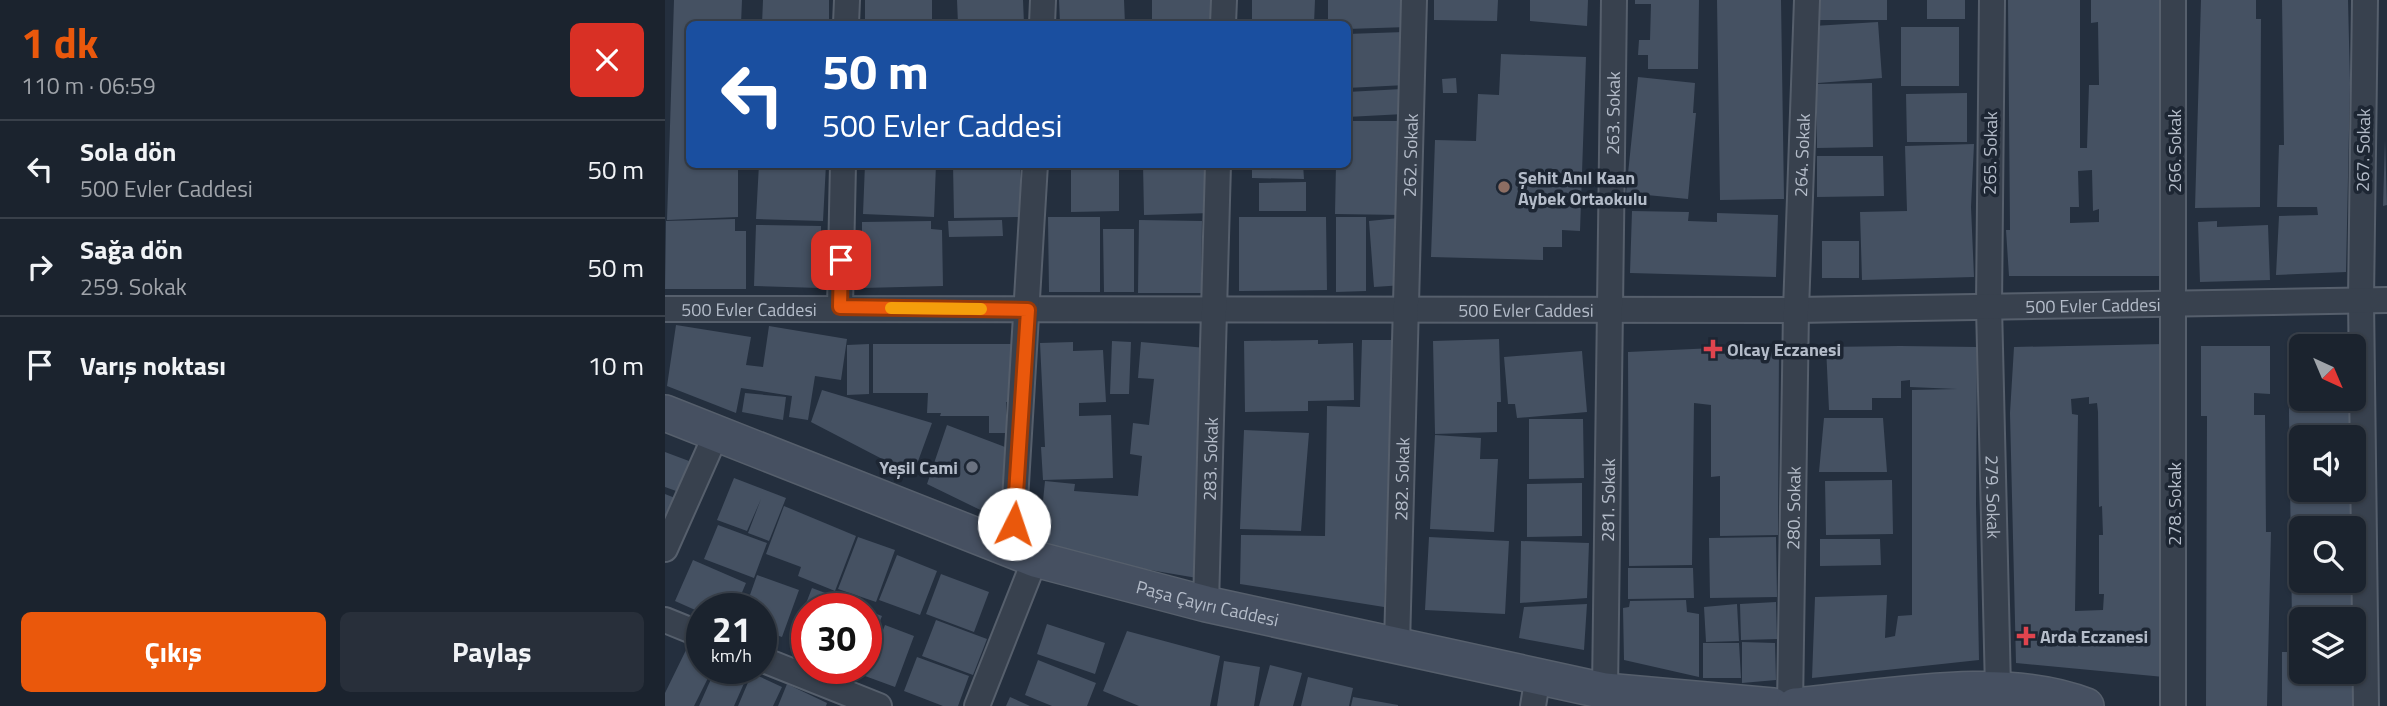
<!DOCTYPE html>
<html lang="tr">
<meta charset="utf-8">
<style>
:root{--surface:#1b232e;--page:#282f3a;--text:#f1f3f6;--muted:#a0a4aa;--line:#39404a;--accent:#ea580c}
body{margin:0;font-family:"Titillium Web",sans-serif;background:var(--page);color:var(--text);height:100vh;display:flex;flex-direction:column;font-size:26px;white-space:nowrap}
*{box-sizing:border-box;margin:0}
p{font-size:23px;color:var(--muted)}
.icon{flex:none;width:38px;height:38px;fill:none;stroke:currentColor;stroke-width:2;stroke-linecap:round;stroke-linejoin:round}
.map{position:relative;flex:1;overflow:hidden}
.details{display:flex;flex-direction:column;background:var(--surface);width:665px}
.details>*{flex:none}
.hud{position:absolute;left:21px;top:21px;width:665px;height:147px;border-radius:10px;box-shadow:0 2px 5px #0004,0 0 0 2px var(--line);background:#1a4fa0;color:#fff;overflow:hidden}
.needle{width:46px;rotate:136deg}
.tools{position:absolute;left:1624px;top:334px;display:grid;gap:14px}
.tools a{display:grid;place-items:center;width:77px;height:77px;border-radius:10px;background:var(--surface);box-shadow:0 2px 5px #0004,0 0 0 2px var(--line);font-size:35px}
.speed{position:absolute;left:21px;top:593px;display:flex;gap:14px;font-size:35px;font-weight:700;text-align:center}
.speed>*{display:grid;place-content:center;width:91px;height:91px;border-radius:50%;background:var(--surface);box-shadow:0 2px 5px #0004,0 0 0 2px var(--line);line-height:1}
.speed small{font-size:18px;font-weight:400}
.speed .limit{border:10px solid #d22;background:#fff;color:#111}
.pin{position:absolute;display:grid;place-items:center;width:60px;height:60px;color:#fff;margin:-30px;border-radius:14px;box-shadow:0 4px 10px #0006}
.me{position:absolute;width:77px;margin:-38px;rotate:4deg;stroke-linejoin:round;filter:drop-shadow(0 0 5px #0008)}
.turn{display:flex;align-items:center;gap:24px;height:147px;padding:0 21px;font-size:32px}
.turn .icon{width:91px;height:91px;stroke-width:2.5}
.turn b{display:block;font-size:49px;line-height:60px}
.round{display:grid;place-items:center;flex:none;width:74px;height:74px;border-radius:10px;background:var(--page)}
.headline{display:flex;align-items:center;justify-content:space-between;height:119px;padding:0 21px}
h1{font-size:42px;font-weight:700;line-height:52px;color:var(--accent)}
.primary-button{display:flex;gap:14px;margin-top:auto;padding:14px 21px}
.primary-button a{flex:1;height:80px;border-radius:10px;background:var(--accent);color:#fff;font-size:28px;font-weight:700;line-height:80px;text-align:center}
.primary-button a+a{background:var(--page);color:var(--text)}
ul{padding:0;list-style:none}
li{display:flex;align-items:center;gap:21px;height:98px;padding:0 21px;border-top:2px solid var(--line)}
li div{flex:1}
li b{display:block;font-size:26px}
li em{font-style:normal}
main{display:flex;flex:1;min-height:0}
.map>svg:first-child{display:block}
.building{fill:#455162;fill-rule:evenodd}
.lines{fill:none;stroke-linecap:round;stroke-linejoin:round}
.street-casing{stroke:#565f6c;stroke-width:28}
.secondary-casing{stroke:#565f6c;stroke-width:38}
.street{stroke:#38414e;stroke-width:24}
.secondary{stroke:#465061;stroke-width:35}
.route-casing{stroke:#983908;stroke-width:18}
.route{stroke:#ea580c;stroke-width:12}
.slow{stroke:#f59e0b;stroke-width:12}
.education-dot{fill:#8d6e63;stroke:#1d2633;stroke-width:2.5}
.health-dot{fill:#e0444e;stroke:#1d2633;stroke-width:2.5}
.worship-dot{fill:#6b7280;stroke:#1d2633;stroke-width:2.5}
.labels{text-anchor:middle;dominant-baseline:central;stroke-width:7;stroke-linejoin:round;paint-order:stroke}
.street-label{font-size:18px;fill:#b4bcc9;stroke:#1d2633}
.poi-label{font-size:18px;font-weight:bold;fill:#b4bcc9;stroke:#1d2633;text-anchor:start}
</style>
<main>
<section class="details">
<div class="headline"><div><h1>1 dk</h1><p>110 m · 06:59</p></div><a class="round" style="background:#d93025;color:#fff"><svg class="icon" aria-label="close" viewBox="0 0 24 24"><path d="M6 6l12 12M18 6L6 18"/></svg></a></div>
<ul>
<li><svg class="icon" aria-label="left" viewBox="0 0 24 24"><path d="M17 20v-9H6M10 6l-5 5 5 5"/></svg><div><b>Sola dön</b><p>500 Evler Caddesi</p></div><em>50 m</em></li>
<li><svg class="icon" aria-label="right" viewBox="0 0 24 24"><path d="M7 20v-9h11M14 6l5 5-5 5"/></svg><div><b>Sağa dön</b><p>259. Sokak</p></div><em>50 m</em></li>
<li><svg class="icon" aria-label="arrive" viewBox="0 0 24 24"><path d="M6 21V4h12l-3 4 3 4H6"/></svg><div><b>Varış noktası</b></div><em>10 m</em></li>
</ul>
<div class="primary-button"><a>Çıkış</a><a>Paylaş</a></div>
</section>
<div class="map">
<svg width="1722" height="706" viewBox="0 0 1722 706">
<rect width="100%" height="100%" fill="#242f3e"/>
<path class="building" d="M 9,0 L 77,0 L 76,24 L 24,24 L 24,164 L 73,164 L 73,217 L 2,220 Z
M 98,0 L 164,0 L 164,24 L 97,24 Z
M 200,0 L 267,0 L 267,24 L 200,24 Z
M 292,0 L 358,0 L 359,24 L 293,24 Z
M 394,0 L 459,0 L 460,24 L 395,24 Z
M 487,0 L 551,0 L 551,24 L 487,24 Z
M 587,0 L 650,0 L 649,24 L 587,24 Z
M 663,0 L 742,0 L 743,27 L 682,29 L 682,24 L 663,24 Z
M 769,0 L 833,0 L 832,21 L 769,20 Z
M 865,0 L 923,0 L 922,26 L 865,21 Z
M 970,0 L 1034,0 L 1033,69 L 983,69 L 983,55 L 973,55 L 974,40 L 985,40 L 986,4 L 970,4 Z
M 1052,0 L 1116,0 L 1119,199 L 1055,200 Z
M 1151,0 L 1222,0 L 1222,20 L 1151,20 Z
M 1262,0 L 1300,0 L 1300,19 L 1262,19 Z
M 1343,0 L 1415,0 L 1415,148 L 1422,148 L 1424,85 L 1434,85 L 1433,22 L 1426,23 L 1426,0 L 1496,0 L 1494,276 L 1344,276 L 1341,230 L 1345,230 ZM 1427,170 L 1428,211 L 1434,209 L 1434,222 L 1405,223 L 1405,207 L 1414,207 L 1413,171 Z
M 1536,0 L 1591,0 L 1591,19 L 1596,19 L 1595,207 L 1530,208 Z
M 1617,0 L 1683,0 L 1685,83 L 1681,272 L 1611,275 L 1614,216 L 1653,215 L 1652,207 L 1612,207 L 1614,145 L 1619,145 Z
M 1213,22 L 1217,78 L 1153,83 L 1149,26 Z
M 1236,27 L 1294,27 L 1294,86 L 1236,86 Z
M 739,32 L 741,85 L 682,88 L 682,34 Z
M 836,54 L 921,57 L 915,231 L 897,230 L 897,247 L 878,247 L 878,260 L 766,257 L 770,140 L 811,141 L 813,94 L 834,95 Z
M 973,77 L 1030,83 L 1028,113 L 1031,113 L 1023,199 L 961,193 Z
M 791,78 L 792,93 L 778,93 L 777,79 Z
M 1207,83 L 1208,147 L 1152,148 L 1152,84 Z
M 737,89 L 739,114 L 682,117 L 682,92 Z
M 1302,93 L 1302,142 L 1242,142 L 1241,94 Z
M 682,121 L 737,121 L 736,215 L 670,214 L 671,164 L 682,164 Z
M 1720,140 L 1722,205 L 1718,206 Z
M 1309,144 L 1306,207 L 1309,277 L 1197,280 L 1195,212 L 1242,211 L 1240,146 Z
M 1152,156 L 1218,156 L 1219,196 L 1152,197 Z
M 94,164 L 161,164 L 158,221 L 91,219 Z
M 200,164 L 271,164 L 269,217 L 198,214 Z
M 288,164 L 355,164 L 356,217 L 289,218 Z
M 406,164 L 454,164 L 454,211 L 406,212 Z
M 478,164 L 546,164 L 546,213 L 479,215 Z
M 587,164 L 638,164 L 639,179 L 587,178 Z
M 641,182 L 641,211 L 594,211 L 594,183 Z
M 967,211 L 1024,212 L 1023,221 L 1052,222 L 1052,213 L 1113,215 L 1111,277 L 965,273 Z
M 383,217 L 435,217 L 435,292 L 384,292 Z
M 574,217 L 661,217 L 662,290 L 574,291 Z
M 671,217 L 701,217 L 701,291 L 671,292 Z
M 734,218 L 739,285 L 709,287 L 704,221 Z
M 70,219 L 70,231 L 81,231 L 81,289 L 0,289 L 1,221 Z
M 337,220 L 338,236 L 284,237 L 283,221 Z
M 474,220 L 537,221 L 536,293 L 473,293 Z
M 266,221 L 266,229 L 277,230 L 278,286 L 197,288 L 197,222 Z
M 1552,221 L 1552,227 L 1603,225 L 1605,280 L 1535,282 L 1533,222 Z
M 91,225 L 156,226 L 155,288 L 89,286 Z
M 438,229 L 469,229 L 469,292 L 439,292 Z
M 1157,241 L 1194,241 L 1194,278 L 1157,278 Z
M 11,325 L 86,337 L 81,365 L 98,367 L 104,326 L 182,339 L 176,380 L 150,376 L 143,420 L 124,417 L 127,396 L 76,388 L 71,413 L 2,386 Z
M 834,339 L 836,402 L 832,402 L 832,432 L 770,434 L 768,341 Z
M 653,340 L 653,344 L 688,343 L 689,400 L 643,401 L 643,411 L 580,412 L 579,341 Z
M 697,340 L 729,340 L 719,607 L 575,584 L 576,535 L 660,536 L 662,406 L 695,407 Z
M 447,341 L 466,342 L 464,394 L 445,394 Z
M 408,342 L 408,351 L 438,350 L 441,402 L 414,403 L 414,416 L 446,415 L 448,478 L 378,480 L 376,447 L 380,447 L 375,343 Z
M 476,342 L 541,348 L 532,578 L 373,551 L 380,481 L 410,484 L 409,491 L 473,496 L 477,456 L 465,454 L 468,423 L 484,425 L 489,379 L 473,378 Z
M 1685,342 L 1685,346 L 1636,346 L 1636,399 L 1686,399 L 1686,438 L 1636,438 L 1636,490 L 1686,490 L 1686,528 L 1636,528 L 1636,581 L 1688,581 L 1689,620 L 1636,620 L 1636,672 L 1690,672 L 1690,706 L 1617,706 L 1617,652 L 1625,652 L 1627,623 L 1623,343 Z
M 204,344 L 204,394 L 182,395 L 182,345 Z
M 208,344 L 347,344 L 348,402 L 341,402 L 341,433 L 324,433 L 324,416 L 275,416 L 276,413 L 262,413 L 263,393 L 208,393 Z
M 1499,344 L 1499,677 L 1351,663 L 1345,413 L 1349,347 ZM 1424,397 L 1424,404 L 1432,403 L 1433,412 L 1434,507 L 1437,506 L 1438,535 L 1434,535 L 1434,594 L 1439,594 L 1438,610 L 1410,611 L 1413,415 L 1407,414 L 1406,399 Z
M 1114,345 L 1113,535 L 1055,536 L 1055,476 L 1046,477 L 1046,405 L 1029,403 L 1027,565 L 964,566 L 963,352 Z
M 1235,346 L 1312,347 L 1311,504 L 1314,660 L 1147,678 L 1150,597 L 1222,595 L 1220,638 L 1230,636 L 1233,616 L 1247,615 L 1247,390 L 1292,389 L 1245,387 L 1245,380 L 1236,381 L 1236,398 L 1207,398 L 1207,410 L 1164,410 L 1161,347 Z
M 1536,346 L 1605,346 L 1605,394 L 1589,393 L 1589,415 L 1600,415 L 1601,532 L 1606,532 L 1602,706 L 1541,706 L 1542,416 L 1536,416 Z
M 917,351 L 922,412 L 852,418 L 850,404 L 843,404 L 839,357 Z
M 157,390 L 267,423 L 248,475 L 146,422 Z
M 80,393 L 121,397 L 118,420 L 77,412 Z
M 1159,418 L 1218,418 L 1222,472 L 1154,472 Z
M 864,419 L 918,419 L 919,478 L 864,479 Z
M 282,425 L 348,450 L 340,522 L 262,484 Z
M 579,430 L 644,433 L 636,531 L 575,529 Z
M 770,435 L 816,438 L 815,459 L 833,459 L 829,532 L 765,529 Z
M 0,452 L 24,461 L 14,492 L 0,487 Z
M 69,478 L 121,498 L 104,541 L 83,533 L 96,499 L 82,531 L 52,520 Z
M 1227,480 L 1228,534 L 1161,535 L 1160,481 Z
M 917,483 L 917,536 L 862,537 L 862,484 Z
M 0,494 L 10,498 L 0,526 Z
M 119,506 L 191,536 L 170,591 L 133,576 L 136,567 L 101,554 Z
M 53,525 L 102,543 L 89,578 L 39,559 Z
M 193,537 L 230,550 L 211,602 L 173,589 Z
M 764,537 L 844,541 L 840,614 L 760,610 Z
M 1111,537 L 1112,597 L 1045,598 L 1044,538 Z
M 1155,539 L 1215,539 L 1216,565 L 1155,566 Z
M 856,541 L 924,543 L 922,598 L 855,603 Z
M 232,555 L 272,571 L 255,615 L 214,600 Z
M 28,560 L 81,583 L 70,609 L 37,609 L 37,613 L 10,601 Z
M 963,568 L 1028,568 L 1029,598 L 963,599 Z
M 276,574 L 324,592 L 309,632 L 261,614 Z
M 92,575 L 134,590 L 117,637 L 96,630 L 96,609 L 80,609 Z
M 147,588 L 179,600 L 175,609 L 142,609 L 142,648 L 126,642 Z
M 1021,600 L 1022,612 L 1034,614 L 1034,677 L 959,660 L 958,608 L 964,607 L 965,601 Z
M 181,602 L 198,609 L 178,609 Z
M 1111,602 L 1112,639 L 1076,640 L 1075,604 Z
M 922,604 L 919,650 L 854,638 L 859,607 Z
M 1072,604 L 1074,641 L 1041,642 L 1039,607 Z
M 201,610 L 217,616 L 201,656 Z
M 271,620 L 322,639 L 308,675 L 257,656 Z
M 382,624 L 440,643 L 430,674 L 372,654 Z
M 220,625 L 249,636 L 230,687 L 200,676 Z
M 462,631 L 555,656 L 545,706 L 474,706 L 438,691 Z
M 1077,642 L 1110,643 L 1111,680 L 1077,683 Z
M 1038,643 L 1074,643 L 1076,678 L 1038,678 Z
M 22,648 L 37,656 L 37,668 L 48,668 L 29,706 L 0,706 L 0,693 Z
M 252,657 L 304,676 L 293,706 L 278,706 L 239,691 Z
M 373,660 L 431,683 L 422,706 L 387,706 L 360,695 Z
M 559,661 L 595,667 L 589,706 L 552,706 Z
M 605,665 L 637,673 L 628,706 L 594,706 Z
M 51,668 L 75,668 L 84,672 L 69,706 L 34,706 Z
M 87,673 L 117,687 L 108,706 L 73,706 Z
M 643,677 L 688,688 L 684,706 L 636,706 Z
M 122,684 L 162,703 L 161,706 L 113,706 Z
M 345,697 L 365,706 L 341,706 Z
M 688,697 L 733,705 L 733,706 L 686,706 Z"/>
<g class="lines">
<g class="street-casing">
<g id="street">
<path id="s1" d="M 1327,0 L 1324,306 L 1333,689"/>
<path d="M 1700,0 L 1696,299 L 1701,706"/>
<path d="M 181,24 L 182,0"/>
<path d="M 377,24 L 378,0"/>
<path d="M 558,24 L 559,0"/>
<path d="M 175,307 L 178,164"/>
<path id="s2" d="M 0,309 L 1131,310 L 1722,300"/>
<path d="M 0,549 L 52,432"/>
<path d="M 347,551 L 370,164"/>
<path id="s3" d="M 541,604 L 553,164"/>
<path d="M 0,620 L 37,635"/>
<path id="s4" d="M 732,645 L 749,0"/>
<path d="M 96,659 L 214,706"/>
<path id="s5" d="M 940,691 L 949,0"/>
<path d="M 312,706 L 370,559"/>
<path d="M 868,706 L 873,676"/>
<path id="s6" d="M 1125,706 L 1131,310 L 1142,0"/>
<path d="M 1508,706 L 1508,0"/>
</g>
</g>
<g class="secondary-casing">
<g id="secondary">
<path id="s7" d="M 0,413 L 370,559 L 541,604 L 940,691 L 1108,706"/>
<path d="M 1130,706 C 1218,698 1339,673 1421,706"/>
</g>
</g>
<use href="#street" class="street"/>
<use href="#secondary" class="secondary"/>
</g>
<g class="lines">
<g class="route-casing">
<path id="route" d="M 176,260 L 175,307 L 363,310 L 349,524"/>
</g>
<use href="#route" class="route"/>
<path class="slow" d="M 226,308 L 316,309"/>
</g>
<circle class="education-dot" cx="839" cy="187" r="7"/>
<g class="health-dot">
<path d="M1044.5 338.5h7v7h7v7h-7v7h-7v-7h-7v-7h7z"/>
<path d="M1357.5 625.5h7v7h7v7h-7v7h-7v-7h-7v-7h7z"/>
</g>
<circle class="worship-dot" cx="307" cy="467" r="7"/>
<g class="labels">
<g class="street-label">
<text stroke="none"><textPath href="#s5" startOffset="578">263. Sokak</textPath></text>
<text transform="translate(1698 150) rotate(-89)">267. Sokak</text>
<text transform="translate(1509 151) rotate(-90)">266. Sokak</text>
<text transform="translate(1325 153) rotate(-89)">265. Sokak</text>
<text stroke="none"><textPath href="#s6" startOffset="551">264. Sokak</textPath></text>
<text stroke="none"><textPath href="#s4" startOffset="490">262. Sokak</textPath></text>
<text stroke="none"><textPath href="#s2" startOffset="1428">500 Evler Caddesi</textPath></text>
<text stroke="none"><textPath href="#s2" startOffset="84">500 Evler Caddesi</textPath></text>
<text stroke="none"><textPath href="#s2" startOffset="861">500 Evler Caddesi</textPath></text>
<text stroke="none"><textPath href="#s3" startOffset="145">283. Sokak</textPath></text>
<text stroke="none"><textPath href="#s4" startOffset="166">282. Sokak</textPath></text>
<text stroke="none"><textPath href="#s1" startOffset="497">279. Sokak</textPath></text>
<text stroke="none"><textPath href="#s5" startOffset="191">281. Sokak</textPath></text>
<text transform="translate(1509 504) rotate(-90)">278. Sokak</text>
<text stroke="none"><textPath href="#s6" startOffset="198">280. Sokak</textPath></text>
<text stroke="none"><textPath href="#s7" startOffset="576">Paşa Çayırı Caddesi</textPath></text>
</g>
<g class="poi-label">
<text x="853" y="177">Şehit Anıl Kaan<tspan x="853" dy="21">Aybek Ortaokulu</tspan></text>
<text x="1062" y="349">Olcay Eczanesi</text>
<text x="293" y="467" text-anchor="end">Yeşil Cami</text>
<text x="1375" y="636">Arda Eczanesi</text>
</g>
</g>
</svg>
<div class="tools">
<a><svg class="needle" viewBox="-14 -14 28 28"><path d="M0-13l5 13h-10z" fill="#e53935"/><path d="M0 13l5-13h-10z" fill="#a0a4aa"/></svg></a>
<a><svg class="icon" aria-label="sound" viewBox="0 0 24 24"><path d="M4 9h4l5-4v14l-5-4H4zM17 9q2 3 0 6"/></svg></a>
<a><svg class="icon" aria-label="search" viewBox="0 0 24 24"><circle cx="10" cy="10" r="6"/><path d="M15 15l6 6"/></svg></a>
<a><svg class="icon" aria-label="layers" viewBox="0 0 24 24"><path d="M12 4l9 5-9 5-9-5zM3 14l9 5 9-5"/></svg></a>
</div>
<div class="speed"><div>21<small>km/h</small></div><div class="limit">30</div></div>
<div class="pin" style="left:176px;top:260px;background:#d93025"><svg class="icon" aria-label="arrive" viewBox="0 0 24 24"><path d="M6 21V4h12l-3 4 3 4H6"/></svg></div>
<svg class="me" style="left:349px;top:524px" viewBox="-20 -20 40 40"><circle r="19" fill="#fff"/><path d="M0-13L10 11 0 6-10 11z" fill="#ea580c"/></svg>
<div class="hud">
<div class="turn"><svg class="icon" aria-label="left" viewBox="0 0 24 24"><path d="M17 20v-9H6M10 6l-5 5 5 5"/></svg><div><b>50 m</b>500 Evler Caddesi</div></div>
</div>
</div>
</main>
